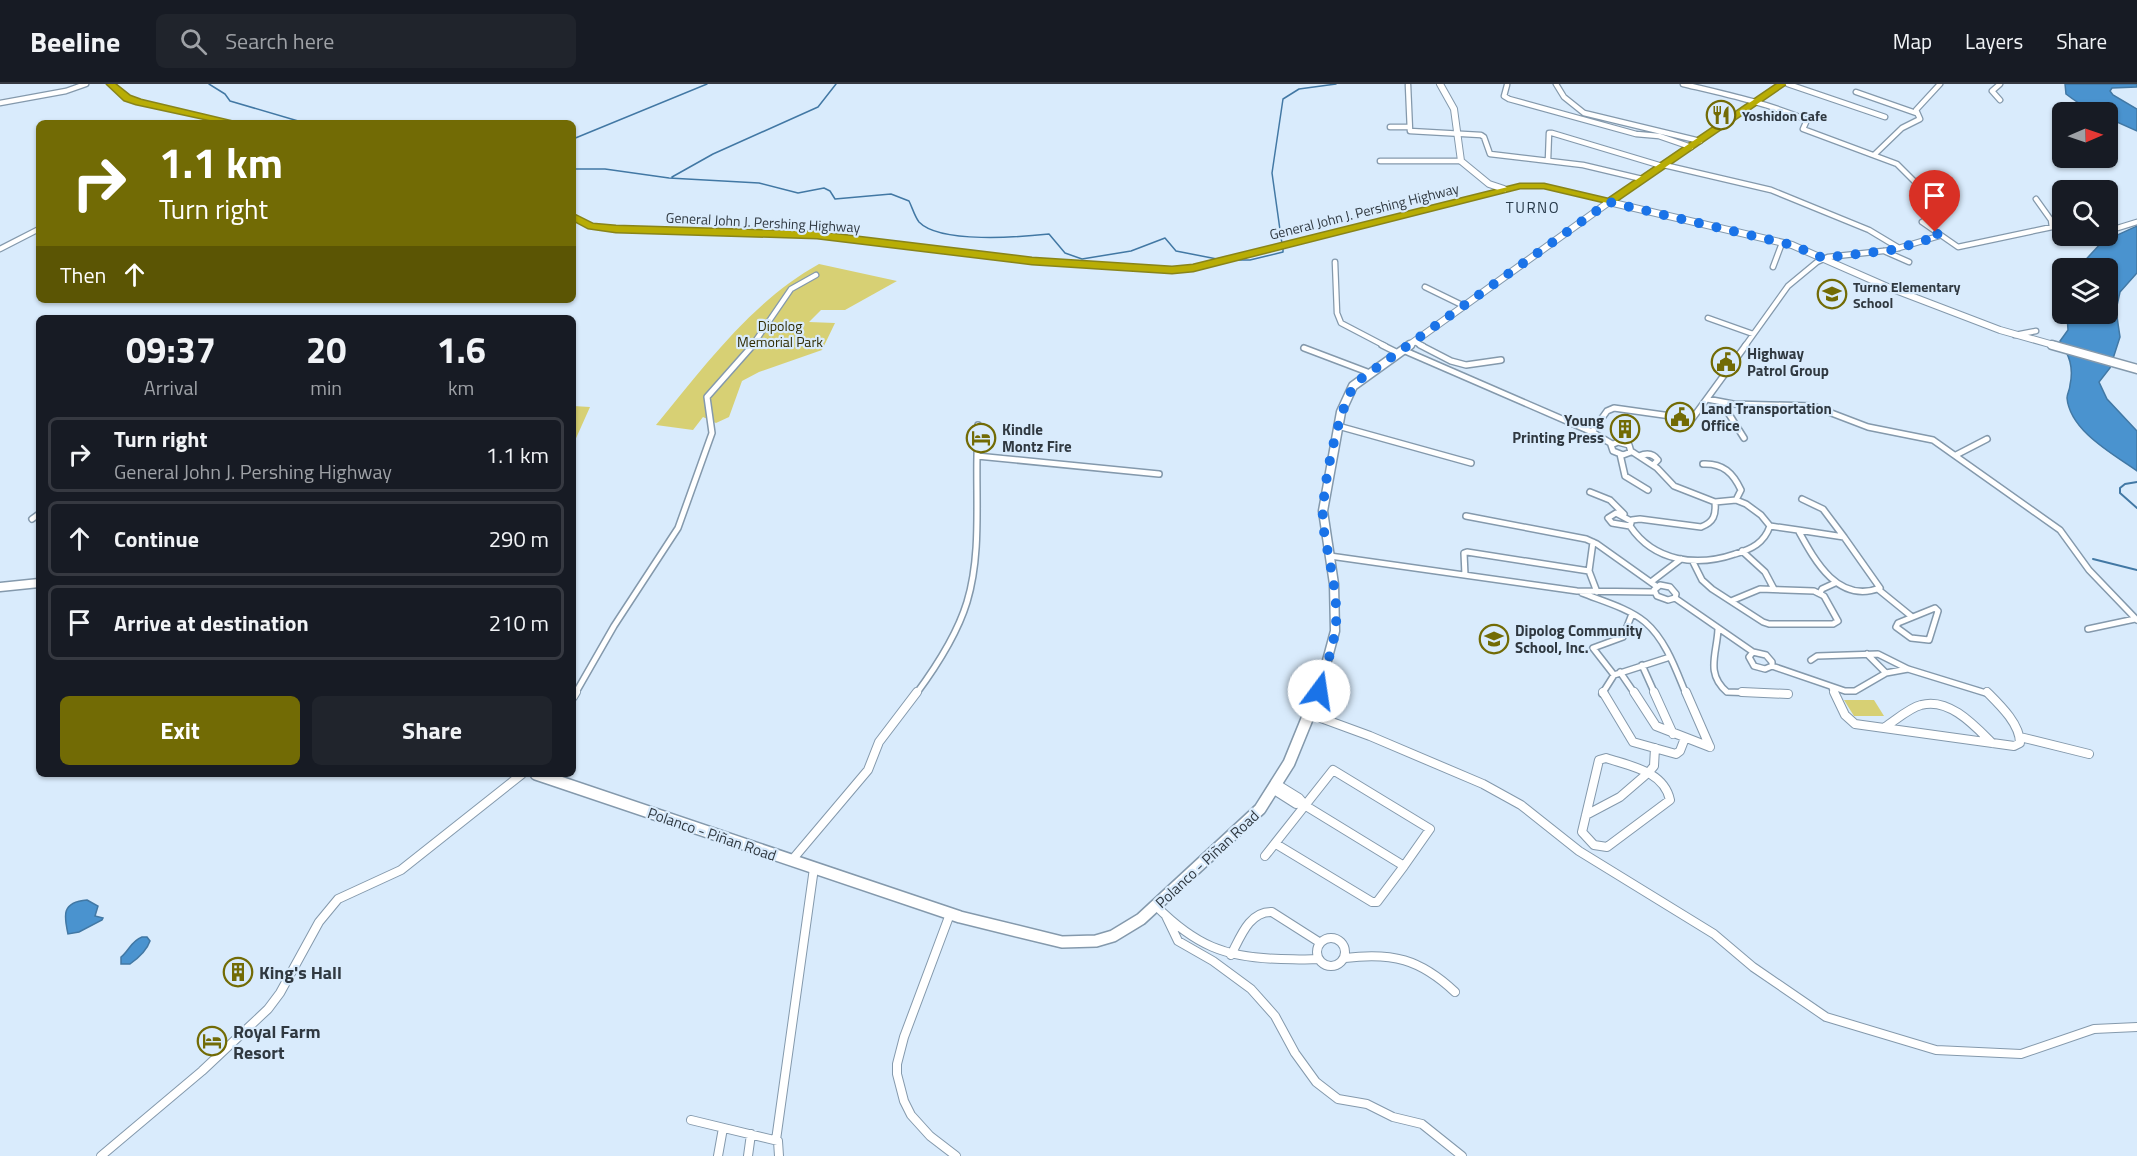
<!DOCTYPE html>
<meta charset="utf-8">
<style>
:root{--surface:#171b24;--page:#20242c;--text:#f1f3f6;--muted:#9ea1a6;--line:#363941;--accent:#726b05}
body{margin:0;font-family:"Titillium Web",sans-serif;background:var(--page);color:var(--text);height:100vh;display:flex;flex-direction:column;font-size:22px;white-space:nowrap}
*{box-sizing:border-box;margin:0}
p{font-size:20px;color:var(--muted)}
.icon{flex:none;width:33px;height:33px;fill:none;stroke:currentColor;stroke-width:2;stroke-linecap:round;stroke-linejoin:round}
.map{position:relative;flex:1;overflow:hidden}
.panel{position:absolute;left:36px;top:231px;width:540px;height:462px;display:flex;flex-direction:column;background:var(--surface);border-radius:9px;box-shadow:0 2px 4px #0004}
.panel>*{flex:none}
.banner{position:absolute;left:36px;top:36px;width:540px;height:183px;border-radius:9px;box-shadow:0 2px 4px #0004;background:#726b05;color:#fff;overflow:hidden}
.needle{width:39px;rotate:88deg}
.controls{position:absolute;left:2052px;top:18px;display:grid;gap:12px}
.controls a{display:grid;place-items:center;width:66px;height:66px;border-radius:9px;background:var(--surface);box-shadow:0 2px 4px #0004;font-size:30px}
.pin{position:absolute;display:grid;place-items:center;width:51px;height:51px;color:#fff;margin:-62px -26px;border-radius:50% 50% 50% 0;rotate:-45deg;box-shadow:0 0 6px #0007}
.pin .icon{rotate:45deg}
.me{position:absolute;width:66px;margin:-33px;rotate:14deg;stroke-linejoin:round;filter:drop-shadow(0 0 4px #0008)}
.turn{display:flex;align-items:center;gap:21px;height:126px;padding:0 24px;font-size:27px}
.turn .icon{width:78px;height:78px;stroke-width:2.5}
.turn b{display:block;font-size:42px;line-height:51px}
.then{display:flex;align-items:center;height:57px;padding:0 24px;background:#0003;gap:12px;font-size:22px}
.eta{display:flex;justify-content:space-evenly;align-items:center;height:102px;text-align:center}
.eta b{font-size:36px;font-weight:700;line-height:42px}
.primary-button{display:flex;gap:12px;margin-top:auto;padding:12px 24px}
.primary-button a{flex:1;height:69px;border-radius:9px;background:var(--accent);color:#fff;font-size:24px;font-weight:700;line-height:69px;text-align:center}
.primary-button a+a{background:var(--page);color:var(--text)}
ul{padding:0;list-style:none}
li{display:flex;align-items:center;gap:18px;height:75px;margin:0 12px 9px;padding:0 12px;border:3px solid var(--line);border-radius:9px}
li div{flex:1}
li b{display:block;font-size:22px}
li em{font-style:normal}
header{display:flex;align-items:center;gap:36px;box-sizing:border-box;height:84px;padding:0 30px;background:var(--surface);border-bottom:2px solid var(--line)}
header strong{font-size:28px}
nav{display:flex;gap:33px;margin-inline-start:auto;font-size:21px}
.search{width:420px;height:54px;background:var(--page);display:flex;align-items:center;gap:15px;box-sizing:border-box;padding:0 21px;border-radius:9px;color:var(--muted);font-size:22px}
.map>svg:first-child{display:block}
.green{fill:#d7d074}
.water{fill:#4a93cf;stroke:#4278a4;stroke-width:1.5}
.lines{fill:none;stroke-linecap:round;stroke-linejoin:round}
.stream-far1{stroke:#4278a4;stroke-width:1.5}
.stream{stroke:#4278a4;stroke-width:2}
.street-far2-casing{stroke:#8499ac;stroke-width:7}
.street-far1-casing{stroke:#8499ac;stroke-width:8}
.street-casing{stroke:#8499ac;stroke-width:10}
.secondary-far2-casing{stroke:#8499ac;stroke-width:8}
.secondary-far1-casing{stroke:#8499ac;stroke-width:11}
.secondary-casing{stroke:#8499ac;stroke-width:14}
.highway-casing{stroke:#88841a;stroke-width:3}
.street-far2{stroke:#fff;stroke-width:4.5}
.street-far1{stroke:#fff;stroke-width:5}
.street{stroke:#fff;stroke-width:8}
.secondary-far2{stroke:#fff;stroke-width:6}
.secondary-far1{stroke:#fff;stroke-width:8}
.secondary{stroke:#fff;stroke-width:11}
.highway{fill:#b8ad05;fill-rule:evenodd}
.route{stroke:#1a73e8;stroke-width:10;stroke-dasharray:0 18}
.labels{text-anchor:middle;dominant-baseline:central;stroke-width:4.5;stroke-linejoin:round;paint-order:stroke}
.far-poi-label{font-size:14px;font-weight:bold;fill:#303941;stroke:#d9ebfc;text-anchor:start}
.far-street-label{font-size:14px;fill:#303941;stroke:#d9ebfc}
.far-park-label{font-size:14px;fill:#302c03;stroke:#d9ebfc}
.far-quarter-label{font-size:15px;letter-spacing:1.5px;fill:#273949;stroke:#d9ebfc}
.poi-label{font-size:15px;font-weight:bold;fill:#303941;stroke:#d9ebfc;text-anchor:start}
.street-label{font-size:15px;fill:#303941;stroke:#d9ebfc}
.near-poi-label{font-size:18px;font-weight:bold;fill:#303941;stroke:#d9ebfc;text-anchor:start}
</style>
<header>
<strong>Beeline</strong>
<div class="search"><svg class="icon" aria-label="search" viewBox="0 0 24 24"><circle cx="10" cy="10" r="6"/><path d="M15 15l6 6"/></svg>Search here</div>
<nav><a>Map</a><a>Layers</a><a>Share</a></nav>
</header>
<div class="map">
<svg width="2137" height="1072" viewBox="0 0 2137 1072">
<rect width="100%" height="100%" fill="#d9ebfc"/>
<path class="green" d="M 819,180 L 897,197 L 845,226 L 821,226 L 809,238 L 835,239 L 822,266 L 759,288 L 742,297 L 729,333 L 716,339 L 703,333 L 693,346 L 656,341 C 704,283 752,217 819,180 Z
M 573,322 L 590,323 L 573,361 Z
M 1844,616 L 1874,616 L 1884,632 L 1854,632 Z"/>
<path class="water" d="M 2065,0 L 2137,0 L 2137,3 L 2112,4 L 2110,7 L 2113,11 L 2137,25 L 2137,47 L 2108,34 L 2108,28 C 2091,28 2079,20 2066,10 Z
M 2137,142 L 2137,189 L 2120,208 L 2116,226 L 2120,253 L 2110,284 L 2099,298 L 2107,315 L 2137,347 L 2137,387 C 2113,370 2070,347 2067,314 C 2067,310 2070,305 2070,301 C 2074,283 2069,271 2060,257 L 2068,246 L 2067,230 L 2108,230 L 2108,184 L 2078,184 L 2102,158 Z
M 87,816 L 98,822 L 95,832 L 103,834 L 102,836 L 79,848 L 68,850 C 64,832 61,818 87,816 Z
M 142,853 L 147,853 L 150,857 C 147,866 137,875 130,880 L 121,880 L 121,873 C 129,867 131,857 142,853 Z"/>
<g class="lines">
<path class="stream-far1" d="M 209,0 L 225,10 L 230,17 L 305,39
M 573,55 L 707,0
M 573,85 L 605,85 L 669,94 L 759,99 L 798,109 L 824,104 L 830,107 L 835,115 L 891,110 L 909,117 C 912,123 915,133 919,138 C 940,160 1021,153 1049,150 L 1065,169 L 1082,175 L 1131,167 L 1165,154 L 1176,167 L 1217,175
M 672,93 L 713,70 L 818,23 L 836,0
M 1282,160 L 1272,89 L 1283,15 L 1299,5 L 1336,0
M 1238,176 L 1250,176 L 1283,168 L 1283,165"/>
<path class="stream" d="M 2137,398 L 2125,400 L 2120,404 L 2120,409 L 2137,424
M 2093,475 L 2137,486"/>
<g class="street-far2-casing">
<path id="street-far2" d="M 1556,0 L 1564,13 L 1584,29 L 1700,57
M 1683,0 C 1725,10 1767,19 1807,36 L 1803,45 L 1897,80 L 1926,109 L 1949,125 L 1922,138 L 1958,163 L 2052,143 L 2051,136 L 2036,115
M 1788,0 L 1885,33
M 2000,0 L 1992,7 L 2000,16
M 1408,1 L 1410,47 L 1481,51 L 1484,53 L 1490,70 L 1583,81 L 1642,95
M 1507,1 L 1504,12 L 1509,15 L 1636,50 L 1659,52 L 1691,63
M 1856,8 L 1916,29
M 0,19 L 66,7 L 86,0
M 1390,43 L 1408,43
M 1874,71 L 1902,44 L 1920,35 L 1916,26 L 1940,0
M 1548,76 L 1549,49 L 1552,49 L 1662,82
M 1380,77 L 1461,77
M 1664,81 L 1771,106 L 1869,146 L 1899,164
M 2051,136 L 2062,138
M 2108,146 L 2111,146 L 2109,120
M 2111,146 L 2137,138
M 0,165 L 39,145
M 1884,167 L 1909,178
M 1335,178 L 1337,229 L 1341,239 L 1385,262
M 1773,183 L 1782,159
M 1425,203 L 1464,222
M 1708,234 L 1753,250
M 2015,251 L 2036,247
M 1415,258 L 1423,262
M 752,262 L 791,205 L 816,191
M 1745,262 L 1788,202 L 1817,178 L 1828,173 L 1892,166 L 1939,152"/>
</g>
<g class="street-far1-casing">
<path id="street-far1" d="M 1382,261 L 1398,269
M 1420,261 L 1451,277 L 1466,281 L 1501,276
M 1304,264 L 1370,289
M 1403,266 L 1592,348 L 1612,360
M 1707,315 L 1733,320 L 1813,322 L 1868,343 L 1933,356 L 2060,446 L 2089,486 L 2137,536
M 1722,319 L 1744,354
M 1338,342 L 1471,379
M 1592,348 L 1607,327 L 1614,324 L 1692,335 L 1746,261
M 1618,358 L 1629,361 L 1631,368 L 1623,371 L 1613,367 L 1611,361 Z
M 1631,367 L 1657,384 L 1674,402 L 1715,418 L 1736,416 L 1746,420 L 1761,431 L 1770,442 L 1798,446
M 1620,370 L 1625,392 L 1648,406
M 1956,371 L 1987,355
M 977,372 L 978,341
M 1639,372 C 1646,369 1653,369 1658,376 L 1653,381
M 1703,380 C 1723,379 1733,389 1741,406 L 1736,416
M 1590,408 L 1610,416 L 1624,430
M 1802,415 L 1823,425 L 1844,453
M 1715,418 C 1716,431 1714,438 1701,443 L 1640,435 L 1632,436 L 1630,442 C 1654,478 1697,483 1735,470 C 1752,465 1764,459 1770,442
M 1466,432 L 1586,455 L 1597,460 L 1656,502
M 32,435 L 39,430
M 1630,442 L 1612,439 L 1608,434 L 1616,429 L 1631,437
M 1798,446 L 1844,453 L 1880,504 C 1838,520 1815,477 1798,446 Z
M 1593,458 L 1589,487 L 1597,508
M 1742,467 L 1765,488 L 1774,505
M 1330,472 L 1577,507 L 1654,508
M 1693,478 L 1702,496 L 1712,505 L 1763,538 L 1769,540 L 1833,540 L 1838,537 L 1824,512 L 1814,507 L 1760,505 L 1731,517
M 1465,491 L 1464,469 L 1467,468 L 1589,487
M 1651,498 L 1681,475
M 1660,501 L 1670,503 L 1676,510 L 1675,514 L 1668,516 L 1657,512 L 1654,506 Z
M 1879,506 L 1911,532
M 1582,509 C 1602,517 1628,524 1645,538 C 1666,556 1676,586 1686,610
M 1820,509 L 1822,505 L 1835,499
M 1675,514 L 1753,568
M 1935,524 L 1938,527 L 1929,556 L 1911,554 L 1896,543 L 1898,539 Z
M 1718,545 C 1717,570 1705,589 1727,608 L 1788,610
M 2088,545 L 2135,535
M 1753,568 L 1766,571 L 1772,578 L 1772,582 L 1765,585 L 1754,582 L 1749,573 Z
M 1867,570 L 1886,589
M 1811,576 L 1817,572 L 1878,570 L 1908,585 L 1989,610
M 1642,581 L 1655,610
M 1772,582 L 1845,607 L 1855,607 L 1886,589 L 1908,585
M 1620,588 L 1635,610
M 1614,591 L 1593,564 L 1623,553 L 1632,530
M 1832,604 L 1835,610
M 575,610 L 614,542 L 678,444 L 712,349 L 707,313 L 753,261
M 916,610 C 936,583 957,551 967,518 C 981,472 976,419 977,372 L 1159,390
M 1602,610 L 1614,591 L 1670,573"/>
</g>
<g class="street-casing">
<path id="street" d="M 1603,608 L 1633,658 L 1676,670 L 1680,667 L 1685,654
M 1634,608 L 1656,642 L 1710,663
M 1654,608 L 1673,650
M 1686,608 L 1710,663
M 1742,608 L 1788,610
M 1834,608 L 1845,631 L 1855,640 L 2014,662 L 2020,659 C 2020,640 2000,621 1987,608
M 573,613 L 576,608
M 1310,630 L 1370,652 L 1483,700 L 1521,721 L 1579,767 L 1714,850 L 1753,883 L 1826,933 L 1936,966 L 2021,970 L 2094,945 L 2137,943
M 1885,643 C 1896,636 1909,624 1921,621 C 1949,613 1975,642 1992,659
M 2020,653 L 2089,670
M 1606,674 C 1630,682 1664,687 1670,716 L 1607,763 L 1594,761 L 1582,748 L 1599,676 Z
M 1649,688 L 1654,682 L 1655,664
M 1274,706 L 1296,720 L 1301,719
M 1586,731 L 1620,713 L 1649,688
M 1276,760 L 1372,818 L 1377,818 L 1404,782 L 1306,722 L 1299,714 L 1278,701
M 1265,772 L 1333,686 L 1430,745 L 1404,782
M 792,776 L 868,686 L 879,658 L 917,608
M 1156,822 C 1195,861 1225,874 1281,875 C 1293,875 1305,876 1318,875
M 950,830 L 904,953 L 897,980 L 897,990 L 904,1017 L 911,1031 L 930,1052 L 956,1072
M 1166,832 L 1178,857 L 1213,877 L 1251,905 L 1275,932 L 1295,969 L 1316,998 L 1338,1015 L 1367,1020 L 1393,1033 L 1422,1040 L 1462,1072
M1317 868a14 14 0 1 1 28 0a14 14 0 1 1-28 0Z
M 1231,871 C 1240,854 1249,827 1272,828 L 1319,858
M 1345,874 C 1392,868 1420,875 1455,908
M 691,1036 L 778,1057 L 779,1072
M 776,1056 L 814,784
M 101,1072 L 202,987 L 268,925 L 280,909 L 319,838 L 338,815 L 401,786 L 522,690
M 718,1072 L 723,1044
M 748,1072 L 751,1050"/>
</g>
<g class="secondary-far2-casing">
<path id="secondary-far2" d="M 1440,0 L 1454,25 L 1461,77 L 1489,100 L 1504,105
M 1408,262 L 1609,118 L 1792,161 L 1890,204 L 2000,246 L 2057,262"/>
</g>
<g class="secondary-far1-casing">
<path id="secondary-far1" d="M 2052,261 L 2137,285
M 0,503 L 39,499
M 1318,610 L 1335,547 L 1334,500 L 1323,427 L 1341,328 L 1353,302 L 1410,261"/>
</g>
<g class="secondary-casing">
<path id="secondary" d="M 536,690 L 960,833 L 1062,858 L 1096,857 L 1113,852 L 1141,835 L 1260,725 L 1289,679 L 1318,608"/>
</g>
<g class="highway-casing">
<path id="highway" d="M 107,0 L 115,0 L 130,12 L 141,16 L 238,39 L 224,39 L 136,20 L 124,16 Z
M 1777,0 L 1786,0 L 1612,120 L 1544,104 L 1520,104 L 1193,187 L 1172,189 L 1032,180 L 817,154 L 616,148 L 588,144 L 573,136 L 573,130 L 593,140 L 616,142 L 817,148 L 1032,174 L 1172,183 L 1193,181 L 1520,100 L 1544,100 L 1608,115 Z"/>
</g>
<use href="#street-far2" class="street-far2"/>
<use href="#street-far1" class="street-far1"/>
<use href="#street" class="street"/>
<use href="#secondary-far2" class="secondary-far2"/>
<use href="#secondary-far1" class="secondary-far1"/>
<use href="#secondary" class="secondary"/>
<use href="#highway" class="highway"/>
</g>
<g class="lines">
<path class="route" d="M 1319,607 C 1325,585 1334,562 1336,540 C 1338,507 1328,474 1323,441 C 1320,412 1339,316 1358,297 L 1609,118 L 1792,161 L 1823,174 L 1892,166 L 1940,152 L 1935,148"/>
</g>
<defs>
<g id="restaurant-ring" transform="scale(1.5)"><circle r="9.5" fill="#d9ebfc" stroke="#726b05" stroke-width="1.5"/><path d="M-5-6h1v4h1v-4h1v4h1v-4h1v5L-1.5 .5V6h-2V.5L-5-1ZM5-6V6H3V1.5H1.5Q1.5-4 5-6Z" fill="#726b05"/></g>
<g id="school-ring" transform="scale(1.5)"><circle r="9.5" fill="#d9ebfc" stroke="#726b05" stroke-width="1.5"/><path d="M0-5L7-2L0 1L-7-2ZM-4 1L0 2.5L4 1V4Q0 6-4 4Z" fill="#726b05"/></g>
<g id="civic-ring" transform="scale(1.5)"><circle r="9.5" fill="#d9ebfc" stroke="#726b05" stroke-width="1.5"/><path d="M-.6-6.5H3V-4.5H.6V-3L4-1V1h2V6H-6V1h2V-1L-.6-3ZM-1.2 2.5V6h2.4V2.5Z" fill="#726b05"/></g>
<g id="building-ring" transform="scale(1.5)"><circle r="9.5" fill="#d9ebfc" stroke="#726b05" stroke-width="1.5"/><path d="M-4-6H4V6H1V3H-1V6H-4ZM-2.5-4.3h1.7v1.8h-1.7ZM.8-4.3h1.7v1.8H.8ZM-2.5-1h1.7V.8h-1.7ZM.8-1h1.7V.8H.8Z" fill="#726b05"/></g>
<g id="hotel-ring" transform="scale(1.5)"><circle r="9.5" fill="#d9ebfc" stroke="#726b05" stroke-width="1.5"/><path d="M-6-4.5h1.5V1H6V5H4.5V3h-9V5H-6ZM-4 0a1.8 1.8 0 1 1 3.6 0ZM.5 0V-2.5h3Q6-2.5 6 0Z" fill="#726b05"/></g>
</defs>
<g fill-rule="evenodd">
<use href="#restaurant-ring" x="1721" y="31"/>
<use href="#school-ring" x="1832" y="210"/>
<use href="#civic-ring" x="1726" y="278"/>
<use href="#civic-ring" x="1680" y="333"/>
<use href="#building-ring" x="1625" y="345"/>
<use href="#hotel-ring" x="981" y="354"/>
<use href="#school-ring" x="1494" y="555"/>
<use href="#building-ring" x="238" y="888"/>
<use href="#hotel-ring" x="212" y="957"/>
</g>
<g class="labels">
<g class="far-poi-label">
<text x="1742" y="31">Yoshidon Cafe</text>
<text x="1853" y="202">Turno Elementary<tspan x="1853" dy="16">School</tspan></text>
</g>
<g class="far-street-label">
<text transform="translate(1364 127) rotate(-14)">General John J. Pershing Highway</text>
<text transform="translate(763 138) rotate(3)">General John J. Pershing Highway</text>
</g>
<g class="far-park-label">
<text x="780" y="241">Dipolog<tspan x="780" dy="16">Memorial Park</tspan></text>
</g>
<g class="far-quarter-label">
<text x="1533" y="123">TURNO</text>
</g>
<g class="poi-label">
<text x="1747" y="269">Highway<tspan x="1747" dy="17">Patrol Group</tspan></text>
<text x="1701" y="324">Land Transportation<tspan x="1701" dy="17">Office</tspan></text>
<text x="1604" y="336" text-anchor="end">Young<tspan x="1604" dy="17">Printing Press</tspan></text>
<text x="1002" y="345">Kindle<tspan x="1002" dy="17">Montz Fire</tspan></text>
<text x="1515" y="546">Dipolog Community<tspan x="1515" dy="17">School, Inc.</tspan></text>
</g>
<g class="street-label">
<text transform="translate(712 750) rotate(19)">Polanco - Piñan Road</text>
<text transform="translate(1207 775) rotate(-43)">Polanco - Piñan Road</text>
</g>
<g class="near-poi-label">
<text x="259" y="888">King's Hall</text>
<text x="233" y="947">Royal Farm<tspan x="233" dy="21">Resort</tspan></text>
</g>
</g>
</svg>
<div class="controls">
<a><svg class="needle" viewBox="-14 -14 28 28"><path d="M0-13l5 13h-10z" fill="#e53935"/><path d="M0 13l5-13h-10z" fill="#9ea1a6"/></svg></a>
<a><svg class="icon" aria-label="search" viewBox="0 0 24 24"><circle cx="10" cy="10" r="6"/><path d="M15 15l6 6"/></svg></a>
<a><svg class="icon" aria-label="layers" viewBox="0 0 24 24"><path d="M12 4l9 5-9 5-9-5zM3 14l9 5 9-5"/></svg></a>
</div>
<div class="pin" style="left:1935px;top:148px;background:#d93025"><svg class="icon" aria-label="arrive" viewBox="0 0 24 24"><path d="M6 21V4h12l-3 4 3 4H6"/></svg></div>
<svg class="me" style="left:1319px;top:607px" viewBox="-20 -20 40 40"><circle r="19" fill="#fff"/><path d="M0-13L10 11 0 6-10 11z" fill="#1a73e8"/></svg>
<div class="banner">
<div class="turn"><svg class="icon" aria-label="right" viewBox="0 0 24 24"><path d="M7 20v-9h11M14 6l5 5-5 5"/></svg><div><b>1.1 km</b>Turn right</div></div>
<div class="then">Then<svg class="icon" aria-label="ahead" viewBox="0 0 24 24"><path d="M12 20V5M6 11l6-6 6 6"/></svg></div>
</div>
<section class="panel">
<div class="eta">
<div><b>09:37</b><p>Arrival</p></div>
<div><b>20</b><p>min</p></div>
<div><b>1.6</b><p>km</p></div>
</div>
<ul>
<li><svg class="icon" aria-label="right" viewBox="0 0 24 24"><path d="M7 20v-9h11M14 6l5 5-5 5"/></svg><div><b>Turn right</b><p>General John J. Pershing Highway</p></div><em>1.1 km</em></li>
<li><svg class="icon" aria-label="ahead" viewBox="0 0 24 24"><path d="M12 20V5M6 11l6-6 6 6"/></svg><div><b>Continue</b></div><em>290 m</em></li>
<li><svg class="icon" aria-label="arrive" viewBox="0 0 24 24"><path d="M6 21V4h12l-3 4 3 4H6"/></svg><div><b>Arrive at destination</b></div><em>210 m</em></li>
</ul>
<div class="primary-button"><a>Exit</a><a>Share</a></div>
</section>
</div>
